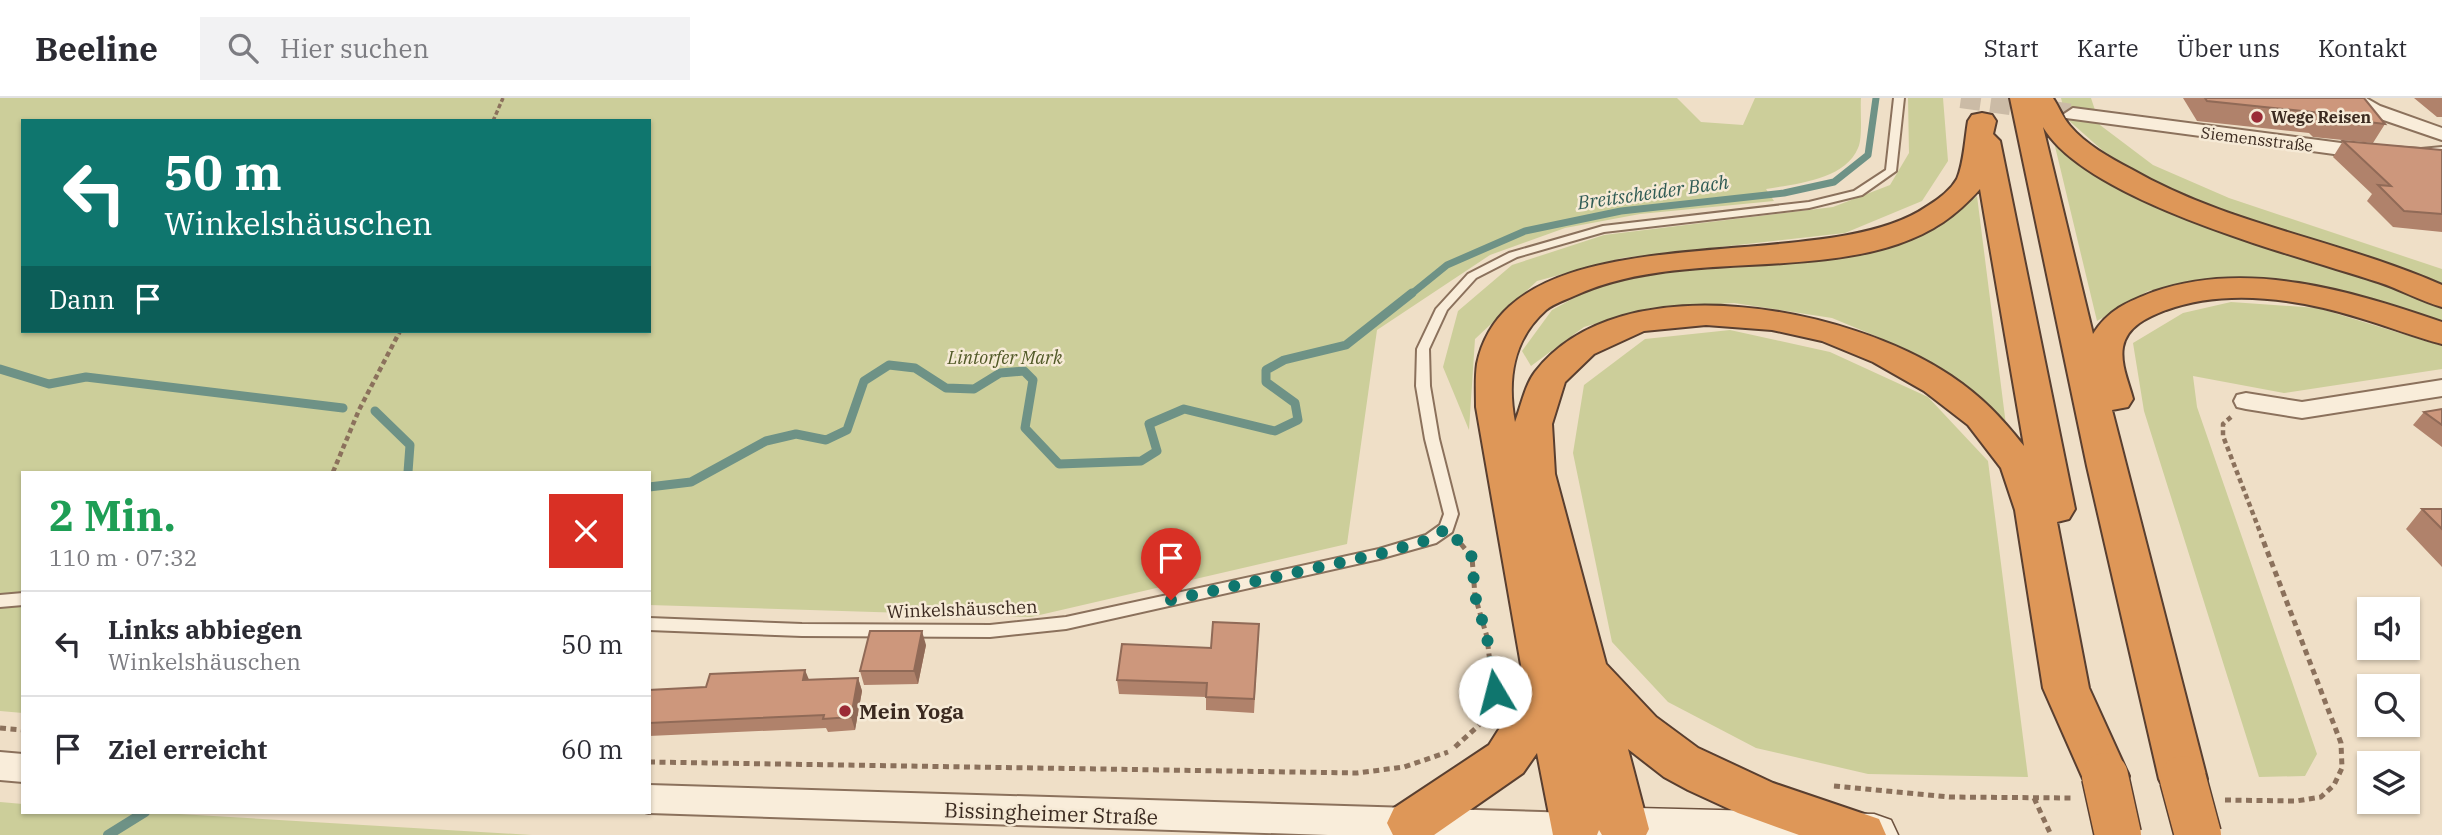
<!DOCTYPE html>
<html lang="de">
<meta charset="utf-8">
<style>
:root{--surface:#fff;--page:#f2f2f3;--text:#2b2b33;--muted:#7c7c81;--line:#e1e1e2}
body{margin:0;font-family:"IBM Plex Serif",serif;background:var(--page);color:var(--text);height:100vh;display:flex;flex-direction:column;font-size:26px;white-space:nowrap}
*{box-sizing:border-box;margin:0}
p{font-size:23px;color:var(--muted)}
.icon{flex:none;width:38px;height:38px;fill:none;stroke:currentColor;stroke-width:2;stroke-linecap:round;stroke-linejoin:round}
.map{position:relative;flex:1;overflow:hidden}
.drawer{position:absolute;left:21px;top:373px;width:630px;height:343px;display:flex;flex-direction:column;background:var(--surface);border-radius:0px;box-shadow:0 2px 5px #0004}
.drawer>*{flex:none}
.top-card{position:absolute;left:21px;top:21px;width:630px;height:214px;border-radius:0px;box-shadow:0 2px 5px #0004;background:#0f766e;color:#fff;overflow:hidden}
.fabs{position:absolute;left:2357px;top:499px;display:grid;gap:14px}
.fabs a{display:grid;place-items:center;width:63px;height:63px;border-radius:0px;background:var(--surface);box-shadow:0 2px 5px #0004;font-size:35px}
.pin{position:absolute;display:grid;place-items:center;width:60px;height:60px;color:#fff;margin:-72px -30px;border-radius:50% 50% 50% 0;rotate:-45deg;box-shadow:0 0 7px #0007}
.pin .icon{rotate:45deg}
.me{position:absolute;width:77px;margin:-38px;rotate:352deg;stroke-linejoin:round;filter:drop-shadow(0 0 5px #0008)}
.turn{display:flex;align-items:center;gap:24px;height:147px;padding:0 28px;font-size:32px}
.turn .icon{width:91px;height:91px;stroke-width:2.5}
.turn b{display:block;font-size:49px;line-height:60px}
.then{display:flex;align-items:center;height:66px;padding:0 28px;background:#0003;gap:14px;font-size:26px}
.round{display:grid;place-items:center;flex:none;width:74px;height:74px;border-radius:0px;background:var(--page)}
.headline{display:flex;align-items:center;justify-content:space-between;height:119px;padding:0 28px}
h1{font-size:42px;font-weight:800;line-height:52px;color:#1e9e55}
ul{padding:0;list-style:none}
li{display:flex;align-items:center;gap:21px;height:105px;padding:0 28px;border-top:2px solid var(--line)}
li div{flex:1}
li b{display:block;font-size:26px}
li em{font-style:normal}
header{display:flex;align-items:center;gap:42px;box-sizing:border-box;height:98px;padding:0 35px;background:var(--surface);border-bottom:2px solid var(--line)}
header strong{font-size:33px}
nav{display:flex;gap:38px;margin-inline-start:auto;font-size:24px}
.search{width:490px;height:63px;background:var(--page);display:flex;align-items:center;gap:18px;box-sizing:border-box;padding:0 24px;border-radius:0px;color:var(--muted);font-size:26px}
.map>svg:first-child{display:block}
.green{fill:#ccce9a;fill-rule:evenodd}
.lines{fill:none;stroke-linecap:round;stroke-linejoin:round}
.stream-far2{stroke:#6e9286;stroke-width:7}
.stream-far1{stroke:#6e9286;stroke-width:9}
.stream{stroke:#6e9286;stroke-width:10}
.street-tunnel{stroke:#cbbba6;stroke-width:20;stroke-dasharray:20 10;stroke-linecap:butt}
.lane-casing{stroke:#8b715c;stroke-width:4}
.street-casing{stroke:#8b715c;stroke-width:4}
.secondary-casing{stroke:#6d523f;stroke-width:3}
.highway-casing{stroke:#593f30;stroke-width:4}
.path-far2{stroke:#8b715c;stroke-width:3.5;stroke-dasharray:4.5 2.5;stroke-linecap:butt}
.path-far1{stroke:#8b715c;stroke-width:4.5;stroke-dasharray:5 3.5;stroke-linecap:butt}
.path{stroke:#8b715c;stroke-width:5;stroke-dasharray:6 4.5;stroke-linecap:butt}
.lane{fill:#f9edda;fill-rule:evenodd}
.street{fill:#f9edda;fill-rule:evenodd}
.secondary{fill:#f9edda;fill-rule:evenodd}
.highway{fill:#de9758;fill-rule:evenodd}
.highway-bridge-casing{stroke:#593f30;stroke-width:49;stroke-linecap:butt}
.highway-bridge{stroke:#de9758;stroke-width:46}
.wall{fill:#b0826b}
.shaded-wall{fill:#906a57}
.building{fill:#cd977c;stroke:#906a57;stroke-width:2}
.route{stroke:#0f766e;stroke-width:12;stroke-dasharray:0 21.6}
.poi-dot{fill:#9b2b36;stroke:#f6ead6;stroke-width:2.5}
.labels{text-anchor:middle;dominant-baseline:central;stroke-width:5;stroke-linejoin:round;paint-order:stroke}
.far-poi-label{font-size:16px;font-weight:bold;fill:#3b2a20;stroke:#f6ead6;text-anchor:start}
.far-street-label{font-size:16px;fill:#3b2a20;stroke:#f6ead6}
.park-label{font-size:18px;font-style:italic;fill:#505826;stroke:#f6ead6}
.street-label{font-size:18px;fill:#3b2a20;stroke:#f6ead6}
.water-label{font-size:19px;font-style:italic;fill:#2f5b54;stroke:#f6ead6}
.near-poi-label{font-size:21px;font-weight:bold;fill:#3b2a20;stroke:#f6ead6;text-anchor:start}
.near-street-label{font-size:21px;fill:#3b2a20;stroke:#f6ead6}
</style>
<header>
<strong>Beeline</strong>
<div class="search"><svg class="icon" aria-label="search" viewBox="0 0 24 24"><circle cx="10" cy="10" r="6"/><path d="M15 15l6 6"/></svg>Hier suchen</div>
<nav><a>Start</a><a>Karte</a><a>Über uns</a><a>Kontakt</a></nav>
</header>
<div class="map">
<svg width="2442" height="737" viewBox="0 0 2442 737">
<rect width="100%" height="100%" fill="#efdfc7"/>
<path class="green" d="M 0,0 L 1677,0 L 1701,24 L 1743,27 L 1755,0 L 1861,0 C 1860,12 1863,40 1858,50 C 1845,82 1795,86 1766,91 L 1774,103 L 1640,116 L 1565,130 L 1490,157 L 1377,232 L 1347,446 L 1031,519 L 649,507 L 649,374 L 23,374 L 23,615 L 0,613 ZM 23,23 L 649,23 L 649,233 L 23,233 Z
M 1908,0 L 1943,0 L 1948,63 L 1922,103 L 1845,135 L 1622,160 L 1537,183 L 1475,241 L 1469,332 L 1443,269 L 1458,213 L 1512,167 L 1604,137 L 1833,109 L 1890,87 L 1909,55 Z
M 2061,0 L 2091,0 L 2100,27 L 2153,67 L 2229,100 L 2442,171 L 2442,189 L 2381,164 L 2196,105 L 2111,60 L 2066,20 Z
M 2053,40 L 2110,80 L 2442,205 L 2442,231 L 2245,182 L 2194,184 L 2148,193 L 2097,223 Z
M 1977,98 L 2006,327 L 1958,282 L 1878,239 L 1832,220 L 1734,205 L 1650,210 L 1584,229 L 1531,268 L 1522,253 L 1552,212 L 1596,188 L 1661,175 L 1887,150 L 1938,130 Z
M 2231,204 L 2318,210 L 2442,248 L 2442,271 L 2284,295 L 2193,278 L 2197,309 L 2317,656 L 2305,678 L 2259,679 L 2144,313 L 2133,245 L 2183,215 Z
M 1730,232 L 1830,254 L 1928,299 L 1988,363 L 2028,679 L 1868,676 L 1756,650 L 1668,604 L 1612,544 L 1573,355 L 1584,287 L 1645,241 Z
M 0,704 L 23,706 L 23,714 L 145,714 L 532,737 L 0,737 Z"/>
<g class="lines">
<path class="stream-far2" d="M 1410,197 L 1447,167 L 1525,133 L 1621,113 L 1784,95 L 1834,84 L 1868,57 L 1876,0"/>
<path class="stream-far1" d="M 0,271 L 49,286 L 86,279 L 343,310
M 375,313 L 410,347 L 408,374
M 649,389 L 691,384 L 766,343 L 796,336 L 826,342 L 847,332 L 864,283 L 889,267 L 915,270 L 946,290 L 974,291 L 1000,275 L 1024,273 L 1033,282 L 1025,330 L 1059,366 L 1141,363 L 1157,353 L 1149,326 L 1184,311 L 1275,333 L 1298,322 L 1295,305 L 1266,284 L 1266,272 L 1284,262 L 1346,247 L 1412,195"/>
<path class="stream" d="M 108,737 L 145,714"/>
<path class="street-tunnel" d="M 1961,0 L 2073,16"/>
<g class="lane-casing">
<path id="lane" d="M 1894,0 L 1904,0 L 1896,73 L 1862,97 L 1809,110 L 1604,134 L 1517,159 L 1476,180 L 1447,212 L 1429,251 L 1430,288 L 1439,341 L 1458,416 L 1452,434 L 1436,445 L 1379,461 L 1066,531 L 990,539 L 802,538 L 649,532 L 649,520 L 802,526 L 990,527 L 1066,519 L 1379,451 L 1426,437 L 1440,427 L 1444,416 L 1425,341 L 1416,288 L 1417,251 L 1436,211 L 1468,176 L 1509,155 L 1603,128 L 1809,104 L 1854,93 L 1886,72 Z
M 23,495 L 23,507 L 0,509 L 0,497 Z"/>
</g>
<g class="street-casing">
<path id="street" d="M 2344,0 L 2366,0 L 2380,8 L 2442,30 L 2442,42 L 2366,16 Z
M 2073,10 L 2356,47 L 2421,51 L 2442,49 L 2442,61 L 2421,63 L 2356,59 L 2066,20 L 2064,16 Z
M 2442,282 L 2442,298 L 2302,320 L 2246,311 L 2237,309 L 2234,303 L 2237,297 L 2246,295 L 2302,304 Z
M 0,654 L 23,656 L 23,684 L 0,682 Z
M 649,687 L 1575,715 L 1587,719 L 1592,730 L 1589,737 L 1328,737 L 649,715 L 645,714 L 649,714 Z"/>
</g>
<g class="secondary-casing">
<path id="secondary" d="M 1597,709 L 1874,716 L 1891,722 L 1898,737 L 1576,737 L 1573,730 L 1580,715 Z"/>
</g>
<g class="highway-casing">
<path id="highway" d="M 2010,0 L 2053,0 C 2059,9 2063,20 2070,28 C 2085,46 2110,60 2131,71 C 2228,127 2340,142 2442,187 L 2442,209 C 2420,203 2400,191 2378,184 C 2295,157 2087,104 2043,29 L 2093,236 C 2108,212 2127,204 2153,194 C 2247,161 2352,193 2442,224 L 2442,246 C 2414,239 2388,228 2360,220 C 2299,201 2227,190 2166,212 C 2148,219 2127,228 2123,249 C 2120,266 2129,285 2133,301 L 2128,309 L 2112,312 L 2207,681 L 2200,695 L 2183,701 L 2166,695 L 2159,681 L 2087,368 Z
M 1982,15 L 1992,17 L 1996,23 L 1993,36 L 2000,43 L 2075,411 L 2069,421 L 2057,424 L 2089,590 L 2129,678 L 2122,692 L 2105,698 L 2088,692 L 2043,590 L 2015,412 L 2001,370 L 1968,327 L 1924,293 L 1873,264 L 1822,243 L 1772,232 L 1706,227 L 1644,233 L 1594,256 L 1565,284 L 1552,326 L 1555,376 L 1606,566 L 1656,619 L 1698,650 L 1773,685 L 1879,721 L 1886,737 L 1799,737 L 1738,715 L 1688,692 L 1664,679 L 1628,651 L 1649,731 L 1646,737 L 1602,737 L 1599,732 L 1597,737 L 1553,737 L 1537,655 L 1523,675 L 1434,737 L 1393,737 L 1387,725 L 1394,710 L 1489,647 L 1525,590 L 1476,309 C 1476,295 1475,280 1477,266 C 1510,107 1820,182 1926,109 C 1936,103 1951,92 1957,81 C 1964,65 1965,40 1968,23 L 1972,17 ZM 1980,91 L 2024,348 C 2001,319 1982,299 1951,278 C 1851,210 1621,163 1535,274 C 1525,287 1521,308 1515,324 C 1507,282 1513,241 1546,212 C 1553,206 1565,202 1574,198 C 1670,153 1798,180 1898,146 C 1933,134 1956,118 1980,91 Z"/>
</g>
<path class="path-far2" d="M 493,23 L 503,0"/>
<path class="path-far1" d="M 2231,319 L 2223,326 L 2223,338 L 2262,439
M 333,374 L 359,312 L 400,233"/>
<path class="path" d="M 1461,446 L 1472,459 L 1475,498 L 1487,539 L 1495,609
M 0,630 L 23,632
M 1455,649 L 1490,617
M 649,664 L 1357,675 L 1404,669 L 1448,654
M 1834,688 L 1949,699 L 2073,700
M 2034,700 L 2051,737
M 2225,702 L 2296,703 L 2321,699 L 2334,687 L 2342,670 L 2341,645 L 2261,437"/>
<use href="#lane" class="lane"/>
<use href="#street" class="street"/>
<use href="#secondary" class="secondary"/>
<use href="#highway" class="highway"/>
<g class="highway-bridge-casing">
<path id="highway-bridge" d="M 2105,678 L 2118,737
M 2183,681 L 2198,737"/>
</g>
<use href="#highway-bridge" class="highway-bridge"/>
</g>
<path class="wall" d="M 2183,0 L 2364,0 L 2385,26 L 2373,45 L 2313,39 L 2309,35 L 2197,23 Z
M 2414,0 L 2442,0 L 2442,19 L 2437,19 Z
M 2343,43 L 2442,52 L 2442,134 L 2393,129 L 2367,103 L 2372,96 L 2333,59 Z
M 2442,311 L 2442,349 L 2413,327 L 2424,314 Z
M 2422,411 L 2442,411 L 2442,469 L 2406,431 Z
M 1259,526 L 1254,615 L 1206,612 L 1206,599 L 1119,596 L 1117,582 L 1211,550 Z
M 926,547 L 918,586 L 864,587 L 860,573 Z
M 858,580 L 862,593 L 855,632 L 828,634 L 826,630 L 649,638 L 649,592 L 706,589 L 809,581 Z"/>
<path class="shaded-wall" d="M 922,533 L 926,547 L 918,586 L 914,573 Z
M 805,572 L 810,584 L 803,582 Z
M 858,580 L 862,593 L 855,632 L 851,619 Z"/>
<path class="building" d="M 2205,0 L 2364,0 L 2385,26 L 2325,19 L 2321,15 L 2207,3 Z
M 2343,43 L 2442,52 L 2442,116 L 2404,113 L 2378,87 L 2391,88 Z
M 2442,311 L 2442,327 L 2424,314 Z
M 2422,411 L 2442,411 L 2442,431 Z
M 1213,524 L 1259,526 L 1254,601 L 1206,599 L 1207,585 L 1117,582 L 1122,546 L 1211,550 Z
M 870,533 L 922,533 L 914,573 L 860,573 Z
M 805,572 L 803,582 L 858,580 L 851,619 L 823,621 L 824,617 L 649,625 L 649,592 L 706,589 L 710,576 Z"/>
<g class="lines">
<path class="route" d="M 1171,502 L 1379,456 L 1431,441 L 1447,430 L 1472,459 L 1475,498 L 1487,539 L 1495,594"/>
</g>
<g class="poi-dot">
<circle cx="2257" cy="19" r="7"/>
<circle cx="845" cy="613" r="7"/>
</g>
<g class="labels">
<g class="far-poi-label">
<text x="2271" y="19">Wege Reisen</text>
</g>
<g class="far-street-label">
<text transform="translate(2257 41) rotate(7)">Siemensstraße</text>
</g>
<g class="park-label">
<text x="1005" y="259">Lintorfer Mark</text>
</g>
<g class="street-label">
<text transform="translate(962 511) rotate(-2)">Winkelshäuschen</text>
</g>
<g class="water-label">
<text transform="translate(1653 94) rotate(-8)">Breitscheider Bach</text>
</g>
<g class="near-poi-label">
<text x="859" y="613">Mein Yoga</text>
</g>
<g class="near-street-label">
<text transform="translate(1051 715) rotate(2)">Bissingheimer Straße</text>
</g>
</g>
</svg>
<div class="fabs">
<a><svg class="icon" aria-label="sound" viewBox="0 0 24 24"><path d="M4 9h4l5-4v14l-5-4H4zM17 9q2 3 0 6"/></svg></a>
<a><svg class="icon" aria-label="search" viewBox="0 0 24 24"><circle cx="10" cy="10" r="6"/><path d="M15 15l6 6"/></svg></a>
<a><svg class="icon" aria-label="layers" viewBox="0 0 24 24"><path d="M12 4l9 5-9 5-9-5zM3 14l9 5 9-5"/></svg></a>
</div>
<div class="pin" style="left:1171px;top:502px;background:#d93025"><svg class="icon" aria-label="arrive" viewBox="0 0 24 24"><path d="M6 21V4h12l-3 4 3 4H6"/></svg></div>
<svg class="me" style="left:1495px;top:594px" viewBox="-20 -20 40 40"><circle r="19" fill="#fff"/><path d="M0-13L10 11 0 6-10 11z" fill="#0f766e"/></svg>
<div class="top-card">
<div class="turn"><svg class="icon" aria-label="left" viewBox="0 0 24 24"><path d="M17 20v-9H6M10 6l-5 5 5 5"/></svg><div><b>50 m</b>Winkelshäuschen</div></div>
<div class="then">Dann<svg class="icon" aria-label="arrive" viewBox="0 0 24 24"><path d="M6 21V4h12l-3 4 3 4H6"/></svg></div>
</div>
<section class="drawer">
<div class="headline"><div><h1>2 Min.</h1><p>110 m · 07:32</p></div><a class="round" style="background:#d93025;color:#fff"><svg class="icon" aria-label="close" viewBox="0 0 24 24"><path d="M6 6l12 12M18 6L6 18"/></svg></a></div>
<ul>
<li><svg class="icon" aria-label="left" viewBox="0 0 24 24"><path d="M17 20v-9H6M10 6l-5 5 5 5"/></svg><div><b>Links abbiegen</b><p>Winkelshäuschen</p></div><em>50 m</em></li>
<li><svg class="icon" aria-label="arrive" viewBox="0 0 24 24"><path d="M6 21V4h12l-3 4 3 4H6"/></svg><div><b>Ziel erreicht</b></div><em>60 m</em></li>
</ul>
</section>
</div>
